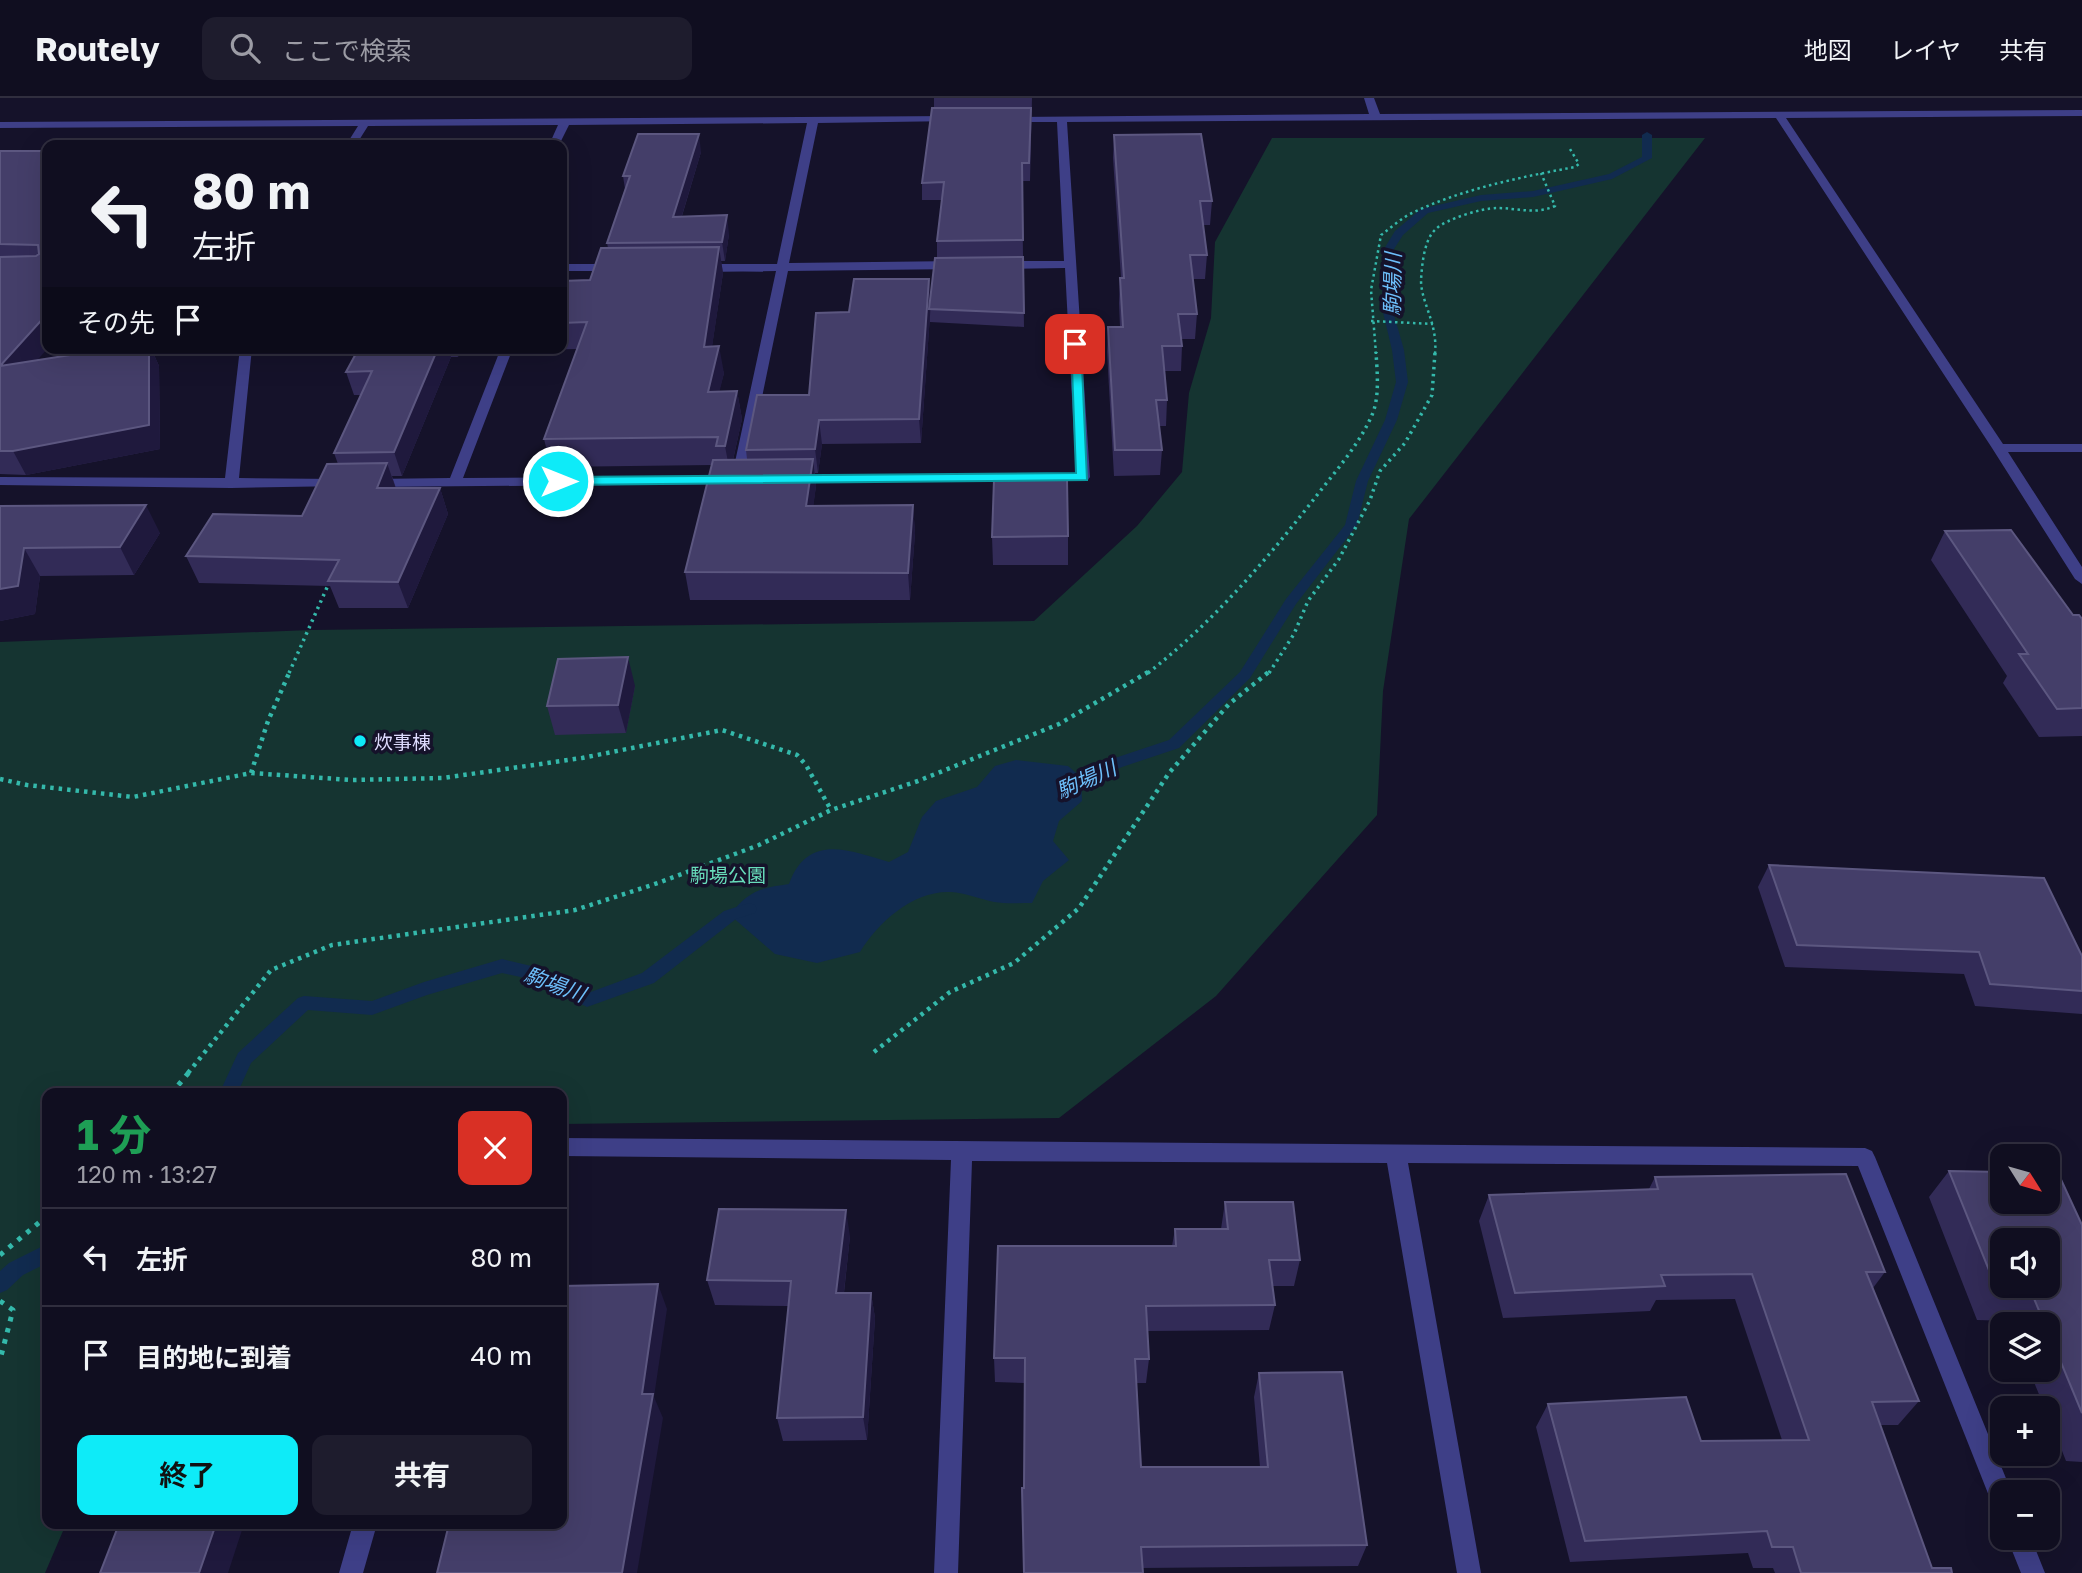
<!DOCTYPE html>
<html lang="ja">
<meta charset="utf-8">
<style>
:root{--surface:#100e20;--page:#1e1c2d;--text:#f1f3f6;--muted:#9c9ca5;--line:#302e3e;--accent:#0eebf8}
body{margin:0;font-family:"Golos Text","Noto Sans JP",sans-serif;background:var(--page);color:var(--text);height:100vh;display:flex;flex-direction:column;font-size:26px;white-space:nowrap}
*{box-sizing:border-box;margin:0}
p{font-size:23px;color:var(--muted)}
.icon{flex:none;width:38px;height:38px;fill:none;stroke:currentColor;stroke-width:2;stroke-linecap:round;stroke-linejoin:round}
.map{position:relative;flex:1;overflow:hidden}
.details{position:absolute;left:42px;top:990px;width:525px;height:441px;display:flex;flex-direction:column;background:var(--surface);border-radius:14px;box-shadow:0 7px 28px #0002,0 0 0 2px var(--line)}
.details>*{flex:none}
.banner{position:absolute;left:42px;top:42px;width:525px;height:214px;border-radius:14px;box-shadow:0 7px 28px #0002,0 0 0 2px var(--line);background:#100e20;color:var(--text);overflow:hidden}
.needle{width:46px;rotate:127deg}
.buttons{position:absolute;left:1990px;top:1046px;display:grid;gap:14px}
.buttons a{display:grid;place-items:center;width:70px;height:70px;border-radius:14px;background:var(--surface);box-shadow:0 7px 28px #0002,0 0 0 2px var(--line);font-size:35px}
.pin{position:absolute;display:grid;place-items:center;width:60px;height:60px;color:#fff;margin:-30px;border-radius:14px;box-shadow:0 4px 10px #0006}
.me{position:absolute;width:77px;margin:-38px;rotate:90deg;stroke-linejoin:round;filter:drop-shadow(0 0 5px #0008)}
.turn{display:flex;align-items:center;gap:24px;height:147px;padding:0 35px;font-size:32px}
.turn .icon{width:91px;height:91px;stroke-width:2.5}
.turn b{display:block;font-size:49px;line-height:60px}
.then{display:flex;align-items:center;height:66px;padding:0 35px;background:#0003;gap:14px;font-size:26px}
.round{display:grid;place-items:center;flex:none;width:74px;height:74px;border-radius:14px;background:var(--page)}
.head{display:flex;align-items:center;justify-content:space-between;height:119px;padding:0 35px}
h1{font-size:42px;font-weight:700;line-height:52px;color:#1e9e55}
.cta{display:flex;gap:14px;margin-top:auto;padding:14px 35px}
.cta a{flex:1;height:80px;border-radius:14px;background:var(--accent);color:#111;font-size:28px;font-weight:700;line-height:80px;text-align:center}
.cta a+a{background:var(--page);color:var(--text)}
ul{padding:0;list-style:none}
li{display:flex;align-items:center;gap:21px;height:98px;padding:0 35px;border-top:2px solid var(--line)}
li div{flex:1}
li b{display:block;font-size:26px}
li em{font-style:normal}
header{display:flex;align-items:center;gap:42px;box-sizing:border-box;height:98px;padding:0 35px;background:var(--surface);border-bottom:2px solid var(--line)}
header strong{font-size:33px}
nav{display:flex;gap:38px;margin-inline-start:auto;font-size:24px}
.search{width:490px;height:63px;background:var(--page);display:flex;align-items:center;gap:18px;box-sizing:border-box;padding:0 24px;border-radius:14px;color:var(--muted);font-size:26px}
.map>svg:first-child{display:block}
.green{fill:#153431}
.water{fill:#112b4f}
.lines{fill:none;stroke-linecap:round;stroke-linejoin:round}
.stream{fill:#112b4f;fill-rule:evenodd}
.path-far3{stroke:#34b9ab;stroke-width:2.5;stroke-dasharray:2.5 3.5;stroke-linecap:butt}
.path-far2{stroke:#34b9ab;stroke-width:3.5;stroke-dasharray:2.5 4.5;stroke-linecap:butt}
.path-far1{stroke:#34b9ab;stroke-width:4.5;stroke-dasharray:3.5 5;stroke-linecap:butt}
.path{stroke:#34b9ab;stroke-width:5;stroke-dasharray:4.5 7;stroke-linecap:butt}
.minor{fill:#3e3f87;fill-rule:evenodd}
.wall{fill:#322b57}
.shaded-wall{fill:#1f193d}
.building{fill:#443e69;stroke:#5c5780;stroke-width:2;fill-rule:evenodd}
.route{fill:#0eebf8;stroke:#0999a1;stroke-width:2}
.poi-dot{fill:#0eebf8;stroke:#15122a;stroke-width:2.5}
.labels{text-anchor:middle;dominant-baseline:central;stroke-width:7;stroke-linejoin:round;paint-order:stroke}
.poi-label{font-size:19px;fill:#dedbfe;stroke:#15122a;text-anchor:start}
.park-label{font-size:19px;fill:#68ddbb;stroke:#15122a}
.water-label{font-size:21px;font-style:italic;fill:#6dbffb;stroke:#15122a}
</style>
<header>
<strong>Routely</strong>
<div class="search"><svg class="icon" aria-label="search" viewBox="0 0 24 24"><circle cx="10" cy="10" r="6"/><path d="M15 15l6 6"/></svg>ここで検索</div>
<nav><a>地図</a><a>レイヤ</a><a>共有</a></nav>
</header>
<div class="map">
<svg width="2082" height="1475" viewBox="0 0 2082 1475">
<rect width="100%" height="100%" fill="#15122a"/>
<path class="green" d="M 1272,40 L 1705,40 L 1409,421 L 1383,593 L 1377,717 L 1216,898 L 1059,1020 L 562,1026 L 562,996 L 47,996 L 47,1426 L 66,1426 L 45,1475 L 0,1475 L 0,544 L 311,532 L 1034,523 L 1137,428 L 1182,374 L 1189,295 L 1211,220 L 1215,144 Z"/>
<path class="water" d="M 1016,662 L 1068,668 L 1081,679 L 1082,703 L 1059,723 L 1053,743 L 1069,762 L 1043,783 L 1032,805 C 1019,805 1006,806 994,804 C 980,801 965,795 951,794 C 914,792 878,824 860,854 L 817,865 L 775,856 L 730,817 C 748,793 760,790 789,786 C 808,735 848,752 889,764 L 908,754 L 922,719 L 936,703 L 977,689 L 995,668 Z"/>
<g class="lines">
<path class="stream" d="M 1647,34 L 1652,37 L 1652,60 L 1612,81 L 1533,99 L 1481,103 L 1428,115 L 1403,137 L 1394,151 L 1392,210 L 1404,252 L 1408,284 L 1397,322 L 1368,383 L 1357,427 L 1296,506 L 1250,580 L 1179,650 L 1122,669 L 1069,693 L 1059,693 L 1056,689 L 1059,685 L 1112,661 L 1169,642 L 1240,574 L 1286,501 L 1345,427 L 1356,383 L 1385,322 L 1396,284 L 1392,252 L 1382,210 L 1384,151 L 1395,133 L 1421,111 L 1481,97 L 1533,93 L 1609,76 L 1642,59 L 1642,37 Z
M 749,805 L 755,807 L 757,811 L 755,815 L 736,821 L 654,885 L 587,909 L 534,882 L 502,875 L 427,897 L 372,917 L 308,912 L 251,965 L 237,996 L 219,996 L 238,955 L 298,900 L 304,898 L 372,903 L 424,884 L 502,861 L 544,871 L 588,895 L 642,875 L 724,813 Z
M 47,1146 L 47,1165 L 23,1177 L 7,1192 L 0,1195 L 0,1173 L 9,1165 Z"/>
<path class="path-far3" d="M 1371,223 L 1433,226
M 1376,256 L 1371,192 L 1381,137 C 1391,130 1401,120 1412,115 C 1462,91 1521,79 1575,69 L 1579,66 L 1570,51
M 1435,256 C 1438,225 1421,205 1421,182 C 1422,167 1424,141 1436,131 C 1446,121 1482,110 1497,110 C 1518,110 1535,117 1555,108 L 1541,75"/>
<path class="path-far2" d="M 289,575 L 329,485
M 1148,575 C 1212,525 1264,465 1314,401 C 1334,375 1359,347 1372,317 C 1380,299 1377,273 1376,254
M 1269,575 L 1294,536 L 1308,503 L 1339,461 L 1370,402 L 1380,373 L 1405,345 L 1432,297 L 1435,254"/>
<path class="path-far1" d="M 251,675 L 268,623 L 290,573
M 0,681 L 27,687 L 133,699 L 251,675 L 352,682 L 443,680 L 582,660 L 722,632 L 797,657 L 806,667 L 831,712
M 874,954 L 950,894 L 1014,865 L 1079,810 L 1169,675 L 1229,606 L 1270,573
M 188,975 L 271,872 L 332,847 L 575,812 L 658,785 L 759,747 L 831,712 L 918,683 L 1059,626 L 1150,573"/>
<path class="path" d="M 171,996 L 190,973
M 0,1157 L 47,1118
M 0,1203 L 13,1212 L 0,1262"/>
<path class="minor" d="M 1364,0 L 1374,0 L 1380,16 L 2082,12 L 2082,18 L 1786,20 L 2003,346 L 2082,346 L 2082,354 L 2008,354 L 2082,469 L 2082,486 L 2075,481 L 1992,350 L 1776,20 L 1067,24 L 1090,379 L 1088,382 L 794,385 L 787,381 L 794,377 L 1076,375 L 1065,170 L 1001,171 L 995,167 L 1001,163 L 1064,163 L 1057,24 L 1008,24 L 1003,21 L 1004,19 L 1369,16 Z
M 952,18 L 957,21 L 956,23 L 818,25 L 789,165 L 959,163 L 965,167 L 959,171 L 788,173 L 745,382 L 738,386 L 371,389 L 364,385 L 371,381 L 450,380 L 501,250 L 513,250 L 463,380 L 732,378 L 776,173 L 700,174 L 694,170 L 700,166 L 777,166 L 807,25 L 569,27 L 559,47 L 549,47 L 558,27 L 368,28 L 356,47 L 346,47 L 358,28 L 0,30 L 0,24 Z
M 616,166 L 620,167 L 620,173 L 562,173 L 562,166 Z
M 240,250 L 252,250 L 239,380 L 339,381 L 344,382 L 344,388 L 231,390 L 0,387 L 0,379 L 225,380 Z
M 562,1040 L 1865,1050 L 1872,1053 L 1875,1059 L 2012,1395 L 2002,1395 L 2002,1411 L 1993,1408 L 1858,1068 L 1408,1065 L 1481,1475 L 1457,1475 L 1387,1065 L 972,1063 L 958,1475 L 934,1475 L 951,1062 L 562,1058 Z
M 353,1426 L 377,1426 L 363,1475 L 339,1475 Z
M 2007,1440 L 2031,1440 L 2045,1475 L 2021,1475 Z"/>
</g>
<path class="wall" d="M 934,0 L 1032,0 L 1030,83 L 1022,83 L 1024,229 L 930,224 L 930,217 L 921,345 L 822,346 L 818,375 L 815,375 L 816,388 L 813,408 L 913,407 L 915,435 L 910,502 L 690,502 L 685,474 L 712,367 L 551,369 L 544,341 L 577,251 L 535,252 L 534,250 L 562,250 L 562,183 L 590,182 L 608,150 L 607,145 L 625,91 L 623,78 L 701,54 L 682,118 L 729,136 L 725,163 L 721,163 L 723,175 L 712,248 L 724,275 L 719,293 L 737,293 L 742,321 L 733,362 L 747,361 L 746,352 L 809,297 L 849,214 L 929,181 L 930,201 L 937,160 L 937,143 L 942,102 L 922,102 L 922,85 L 934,10 Z
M 1114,37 L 1212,103 L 1210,127 L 1203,127 L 1207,157 L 1205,181 L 1193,181 L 1197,216 L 1195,241 L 1181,241 L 1182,248 L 1181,273 L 1165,273 L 1167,302 L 1166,328 L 1159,328 L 1162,352 L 1160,377 L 1114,378 L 1107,254 L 1108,229 L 1120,229 L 1119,205 L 1120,180 L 1121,180 L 1113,60 Z
M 0,53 L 47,53 L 38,262 L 115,250 L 151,250 L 159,268 L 160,351 L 26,377 L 0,376 Z
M 359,250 L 461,250 L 458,259 L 451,259 L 402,378 L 392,378 L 396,390 L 440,390 L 448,416 L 408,510 L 339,510 L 330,488 L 199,485 L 186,458 L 302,418 L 338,366 L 334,355 L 361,297 L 354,297 L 346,274 Z
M 0,408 L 160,435 L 134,477 L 40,478 L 35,516 L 0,523 Z
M 1945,433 L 2073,517 L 2082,521 L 2082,638 L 2039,639 L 2003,585 L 2007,578 L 1931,462 Z
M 1068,438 L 1068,467 L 993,467 L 992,439 Z
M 635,588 L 626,635 L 555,637 L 547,608 Z
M 1769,767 L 2082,893 L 2082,916 L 1975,908 L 1964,876 L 1785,869 L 1758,789 Z
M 1949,1073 L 2082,1127 L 2082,1364 L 2066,1363 L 2048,1317 L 2048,1311 L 2045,1311 L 2029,1272 L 2048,1272 L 2048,1227 L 2011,1227 L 2009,1223 L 1977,1222 L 1929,1099 Z
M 1655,1079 L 1885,1174 L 1873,1190 L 1919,1303 L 1898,1327 L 1880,1327 L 1932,1470 L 1952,1475 L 1775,1475 L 1773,1470 L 1753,1470 L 1748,1455 L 1570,1464 L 1536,1329 L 1548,1306 L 1701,1343 L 1782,1342 L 1735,1201 L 1656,1202 L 1650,1213 L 1503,1220 L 1479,1123 L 1489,1097 L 1649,1091 Z
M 1225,1104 L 1300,1162 L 1294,1188 L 1272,1188 L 1275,1207 L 1269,1232 L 1147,1233 L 1149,1261 L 1146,1285 L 1136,1285 L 1141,1369 L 1260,1369 L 1254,1299 L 1259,1275 L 1367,1447 L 1358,1468 L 1143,1470 L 1025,1285 L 995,1284 L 994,1260 L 1172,1148 L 1175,1131 L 1221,1131 Z
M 850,1138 L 844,1195 L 871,1195 L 875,1220 L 867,1342 L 783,1343 L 777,1320 L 788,1208 L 715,1207 L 707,1182 Z"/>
<path class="shaded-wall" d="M 699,36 L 701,54 L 676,137 L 673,119 Z
M 727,117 L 729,136 L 725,163 L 722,144 Z
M 719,149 L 723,175 L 708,276 L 704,249 Z
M 929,181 L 931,203 L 921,345 L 919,321 Z
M 47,216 L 47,250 L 48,250 L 12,291 L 0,268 Z
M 719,248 L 724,275 L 713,321 L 708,294 Z
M 149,250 L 151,250 L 159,268 L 160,351 L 26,377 L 13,353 Z
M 438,250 L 448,250 L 451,259 L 402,378 L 394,354 Z
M 455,250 L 461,250 L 458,259 Z
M 737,293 L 742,321 L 730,375 L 725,348 Z
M 819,322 L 822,346 L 818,375 L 815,351 Z
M 813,361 L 816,388 L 810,435 L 806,408 Z
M 387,365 L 396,391 L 377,390 Z
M 440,390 L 448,416 L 408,510 L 398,484 Z
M 146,407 L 160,435 L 134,477 L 120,449 Z
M 913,407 L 915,435 L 910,502 L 908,475 Z
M 24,450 L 40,478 L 35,516 L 0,523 L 0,491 Z
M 628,559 L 635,588 L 626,635 L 618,607 Z
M 846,1112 L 850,1138 L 841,1220 L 836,1195 Z
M 658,1186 L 667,1211 L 654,1299 L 663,1320 L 637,1475 L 622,1475 L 642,1296 Z
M 871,1195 L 875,1220 L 867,1342 L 863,1319 Z
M 216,1426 L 244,1426 L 228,1475 L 199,1475 Z"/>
<path class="building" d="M 932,10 L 1031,10 L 1029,65 L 1022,65 L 1023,142 L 937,143 L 944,84 L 922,85 Z
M 638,36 L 699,36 L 673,119 L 727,117 L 722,144 L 607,145 L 630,78 L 623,78 Z
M 1201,36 L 1212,103 L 1200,103 L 1207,157 L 1190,157 L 1197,216 L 1178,216 L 1182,248 L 1162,248 L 1167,302 L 1156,302 L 1162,352 L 1115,352 L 1108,229 L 1123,229 L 1120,180 L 1124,180 L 1114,37 Z
M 0,53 L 47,53 L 47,216 L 0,268 L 0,159 L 36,158 L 39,156 L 38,147 L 0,146 Z
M 719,149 L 704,249 L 719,248 L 708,294 L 737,293 L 725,348 L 716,348 L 718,339 L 544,341 L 587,224 L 562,225 L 562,183 L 590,182 L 601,150 Z
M 1023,159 L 1024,215 L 929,211 L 935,160 Z
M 854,181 L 929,181 L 919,321 L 819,322 L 815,351 L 746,352 L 757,297 L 809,297 L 816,215 L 849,214 Z
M 115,250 L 149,250 L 149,327 L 13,353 L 0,353 L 0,268 Z
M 359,250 L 438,250 L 394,354 L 334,355 L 372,273 L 346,274 Z
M 813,361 L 806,408 L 913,407 L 908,475 L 685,474 L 713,362 Z
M 387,365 L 377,390 L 440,390 L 398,484 L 328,483 L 339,462 L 186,458 L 213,416 L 302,418 L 327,366 Z
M 994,382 L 1067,382 L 1068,438 L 992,439 Z
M 146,407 L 120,449 L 24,450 L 18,488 L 0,491 L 0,408 Z
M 2011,432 L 2073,517 L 2079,517 L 2082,521 L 2082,610 L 2057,611 L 2019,556 L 2028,556 L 1945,433 Z
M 628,559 L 618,607 L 547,608 L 558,561 Z
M 1769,767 L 2044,780 L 2082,858 L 2082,893 L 1990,886 L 1979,854 L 1797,847 Z
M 1949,1073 L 2002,1074 L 2002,1104 L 2048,1104 L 2048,1074 L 2058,1075 L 2082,1127 L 2082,1315 L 2048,1233 L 2048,1227 L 2045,1227 L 2033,1198 L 1999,1197 ZM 2002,1143 L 2048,1143 L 2048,1188 L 2002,1188 Z
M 1846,1076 L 1885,1174 L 1866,1174 L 1919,1303 L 1872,1304 L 1932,1470 L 1951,1470 L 1952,1475 L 1801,1475 L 1793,1449 L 1772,1449 L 1767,1433 L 1585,1443 L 1548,1306 L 1686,1299 L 1701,1343 L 1809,1342 L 1752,1176 L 1661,1177 L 1665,1188 L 1515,1195 L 1489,1097 L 1658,1091 L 1655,1079 Z
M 1225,1104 L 1293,1104 L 1300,1162 L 1269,1162 L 1275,1207 L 1146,1208 L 1149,1261 L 1135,1261 L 1141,1369 L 1268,1369 L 1259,1275 L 1342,1274 L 1367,1447 L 1141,1449 L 1143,1475 L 1024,1475 L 1022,1390 L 1024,1390 L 1025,1260 L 994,1260 L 998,1148 L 1176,1148 L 1175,1131 L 1228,1131 Z
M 719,1111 L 846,1112 L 836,1195 L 871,1195 L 863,1319 L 777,1320 L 791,1183 L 707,1182 Z
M 658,1186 L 642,1296 L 653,1296 L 622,1475 L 437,1475 L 449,1426 L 562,1426 L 562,1188 Z
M 119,1426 L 216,1426 L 199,1475 L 100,1475 Z"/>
<path class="route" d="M 1071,243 L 1081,246 L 1087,382 L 558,387 L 552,383 L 558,379 L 1076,375 Z"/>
<circle class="poi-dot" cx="360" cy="643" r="7"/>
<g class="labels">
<g class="poi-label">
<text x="374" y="643">炊事棟</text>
</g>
<g class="park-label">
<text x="728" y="776">駒場公園</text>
</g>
<g class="water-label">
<text transform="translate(1392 186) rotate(-89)">駒場川</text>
<text transform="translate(1086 681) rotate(-24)">駒場川</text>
<text transform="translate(555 886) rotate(20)">駒場川</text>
</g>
</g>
</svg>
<div class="buttons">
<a><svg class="needle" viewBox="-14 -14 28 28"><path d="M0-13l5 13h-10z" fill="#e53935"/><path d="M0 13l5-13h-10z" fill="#9c9ca5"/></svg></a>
<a><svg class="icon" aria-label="sound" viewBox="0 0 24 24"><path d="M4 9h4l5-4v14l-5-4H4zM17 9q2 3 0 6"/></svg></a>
<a><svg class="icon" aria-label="layers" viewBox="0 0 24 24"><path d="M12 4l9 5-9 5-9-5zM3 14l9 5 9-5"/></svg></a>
<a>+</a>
<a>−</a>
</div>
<div class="pin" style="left:1075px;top:246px;background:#d93025"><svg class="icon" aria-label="arrive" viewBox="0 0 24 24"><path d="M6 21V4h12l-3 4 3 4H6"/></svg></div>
<svg class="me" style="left:558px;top:383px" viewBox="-20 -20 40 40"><circle r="17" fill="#0eebf8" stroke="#fff" stroke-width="3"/><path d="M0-11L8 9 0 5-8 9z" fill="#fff"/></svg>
<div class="banner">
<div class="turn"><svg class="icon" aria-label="left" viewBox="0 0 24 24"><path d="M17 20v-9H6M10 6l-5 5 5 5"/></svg><div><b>80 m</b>左折</div></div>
<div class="then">その先<svg class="icon" aria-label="arrive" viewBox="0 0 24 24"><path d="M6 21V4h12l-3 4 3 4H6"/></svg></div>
</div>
<section class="details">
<div class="head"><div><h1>1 分</h1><p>120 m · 13:27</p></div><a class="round" style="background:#d93025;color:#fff"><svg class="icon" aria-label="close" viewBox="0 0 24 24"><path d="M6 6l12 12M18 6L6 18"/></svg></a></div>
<ul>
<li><svg class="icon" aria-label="left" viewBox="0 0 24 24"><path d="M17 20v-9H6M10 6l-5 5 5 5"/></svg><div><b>左折</b></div><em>80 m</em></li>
<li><svg class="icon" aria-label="arrive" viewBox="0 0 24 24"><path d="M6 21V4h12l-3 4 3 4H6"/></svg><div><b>目的地に到着</b></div><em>40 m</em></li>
</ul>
<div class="cta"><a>終了</a><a>共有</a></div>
</section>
</div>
